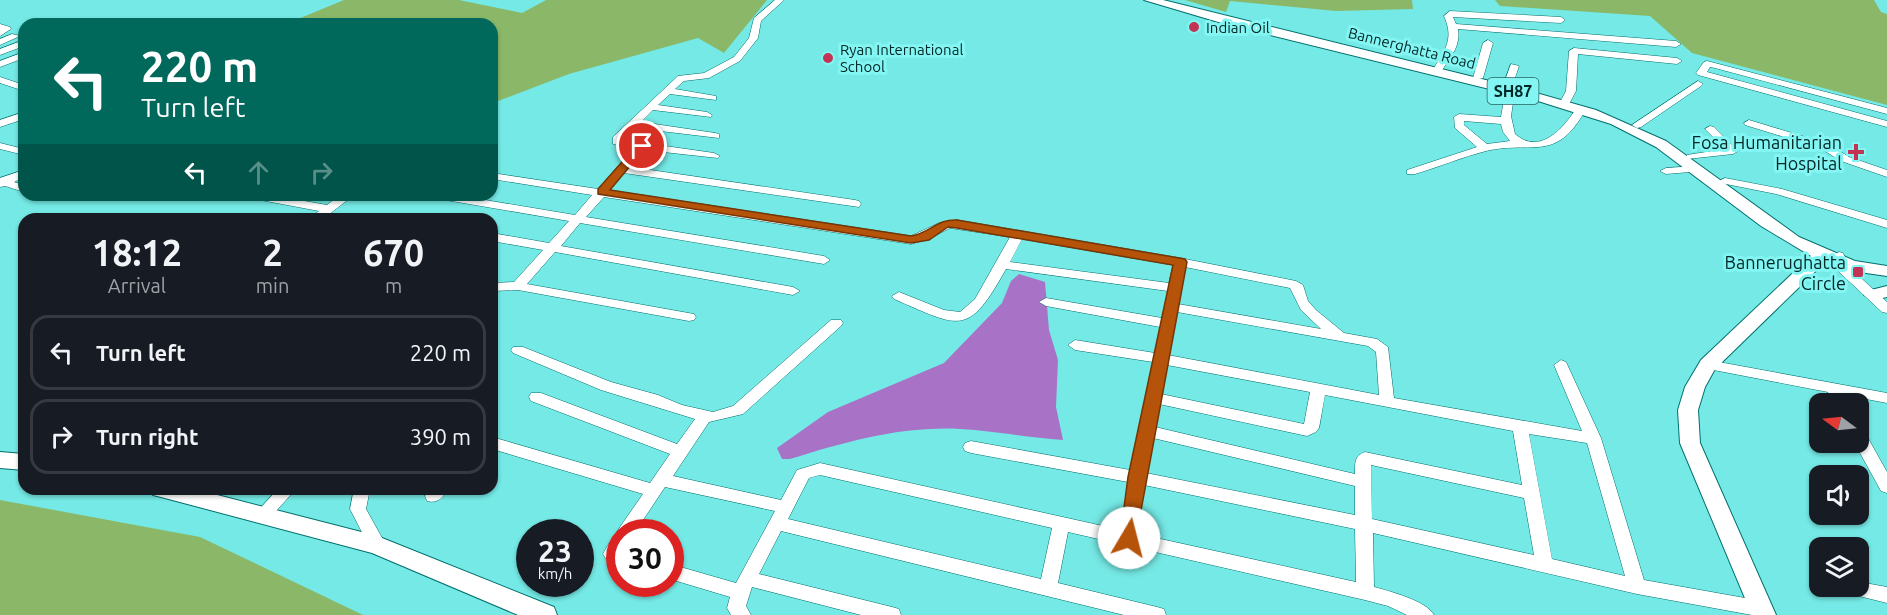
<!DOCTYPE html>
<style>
:root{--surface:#171b24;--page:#242831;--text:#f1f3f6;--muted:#9ea1a6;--line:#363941}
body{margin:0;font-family:Ubuntu,sans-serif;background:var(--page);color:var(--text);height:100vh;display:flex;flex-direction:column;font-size:22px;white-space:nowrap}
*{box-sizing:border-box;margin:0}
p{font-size:20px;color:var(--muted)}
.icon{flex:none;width:33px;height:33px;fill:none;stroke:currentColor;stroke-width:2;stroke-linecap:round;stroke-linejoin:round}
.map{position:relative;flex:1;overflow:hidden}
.details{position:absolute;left:18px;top:213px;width:480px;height:282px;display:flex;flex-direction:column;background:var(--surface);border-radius:18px;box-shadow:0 2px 4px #0004}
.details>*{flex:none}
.top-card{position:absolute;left:18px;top:18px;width:480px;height:183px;border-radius:18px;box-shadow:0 2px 4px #0004;background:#00695c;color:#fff;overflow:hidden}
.needle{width:39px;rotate:285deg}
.tools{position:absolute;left:1809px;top:393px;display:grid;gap:12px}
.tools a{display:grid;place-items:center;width:60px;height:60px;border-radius:12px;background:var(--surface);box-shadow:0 2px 4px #0004;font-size:30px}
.speed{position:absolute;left:516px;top:519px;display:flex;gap:12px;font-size:30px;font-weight:700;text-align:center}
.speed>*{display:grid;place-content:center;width:78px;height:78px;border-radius:50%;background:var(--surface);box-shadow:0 2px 4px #0004;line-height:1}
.speed small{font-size:15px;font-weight:400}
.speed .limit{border:9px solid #d22;background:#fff;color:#111}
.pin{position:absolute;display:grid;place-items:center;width:51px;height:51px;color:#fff;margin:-26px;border:3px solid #fff;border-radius:50%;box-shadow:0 2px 6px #0007}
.me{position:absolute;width:66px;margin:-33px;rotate:8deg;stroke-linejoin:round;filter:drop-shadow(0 0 4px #0008)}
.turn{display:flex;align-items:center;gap:21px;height:126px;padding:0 24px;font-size:27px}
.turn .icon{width:78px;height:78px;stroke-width:2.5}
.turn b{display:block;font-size:42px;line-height:51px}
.lanes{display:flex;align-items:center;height:57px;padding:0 24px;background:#0003;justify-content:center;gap:30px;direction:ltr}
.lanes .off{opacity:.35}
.eta{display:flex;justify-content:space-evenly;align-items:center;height:102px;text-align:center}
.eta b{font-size:36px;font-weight:700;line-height:42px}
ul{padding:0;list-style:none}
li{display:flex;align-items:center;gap:18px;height:75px;margin:0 12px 9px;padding:0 12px;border:3px solid var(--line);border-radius:18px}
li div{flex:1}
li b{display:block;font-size:22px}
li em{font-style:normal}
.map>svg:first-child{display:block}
.green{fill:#8ab868}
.water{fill:#a872c6}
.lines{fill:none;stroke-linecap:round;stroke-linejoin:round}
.minor-casing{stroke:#006f6d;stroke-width:1}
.major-casing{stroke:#006f6d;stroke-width:2}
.minor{fill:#fff;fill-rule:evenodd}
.major{fill:#fff;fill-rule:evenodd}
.route{fill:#b45309;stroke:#753606;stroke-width:1.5}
.poi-dot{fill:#c33353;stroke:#83f6f3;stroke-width:2}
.labels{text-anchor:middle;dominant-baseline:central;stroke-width:6;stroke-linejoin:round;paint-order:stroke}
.far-poi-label{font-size:15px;fill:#002625;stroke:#83f6f3;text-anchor:start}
.far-street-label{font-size:15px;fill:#002625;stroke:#83f6f3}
.shield{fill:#83f6f3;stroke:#276463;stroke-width:1.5}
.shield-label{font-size:16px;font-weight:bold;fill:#002625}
.poi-label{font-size:18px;fill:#002625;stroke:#83f6f3;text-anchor:end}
</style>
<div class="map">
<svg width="1887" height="615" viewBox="0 0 1887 615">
<rect width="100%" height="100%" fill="#75e9e5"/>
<path class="green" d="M 344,0 L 459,0 L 522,13 L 546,0 L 767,0 L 724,53 L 698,38 L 569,74 L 498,101 L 492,99 L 492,24 L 286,24 Z
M 1185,0 L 1412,0 L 1413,9 L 1336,11 L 1230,1 L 1226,12 Z
M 1495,0 L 1874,0 L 1881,12 L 1887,14 L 1887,105 L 1692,53 L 1650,16 L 1500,6 Z
M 0,500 L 200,537 L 363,615 L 0,615 Z"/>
<path class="water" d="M 1019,274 L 1045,282 L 1049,330 L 1058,360 L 1056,407 L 1063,440 C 1033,438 1005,433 975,430 C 912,423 850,440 790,459 L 782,459 L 777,448 L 828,412 L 944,363 L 1002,303 L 1011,281 Z"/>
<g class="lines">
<g class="minor-casing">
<path id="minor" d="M 775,0 L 784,0 L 761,21 L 758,38 L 740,61 L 709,78 L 684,81 L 675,89 L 716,96 L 716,100 L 670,94 L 658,105 L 707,112 L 712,115 L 711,117 L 653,110 L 641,122 L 715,133 L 719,134 L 719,138 L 635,128 L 623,140 L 714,153 L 720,156 L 718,158 L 645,150 L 630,167 L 855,200 L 859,201 L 861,204 L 859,207 L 624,173 L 609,190 L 911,236 L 939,223 L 957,220 L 1180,258 L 1296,281 L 1303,285 L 1308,301 L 1316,310 L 1344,333 L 1377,339 L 1388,347 L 1394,398 L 1582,431 L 1554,365 L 1561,360 L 1566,362 L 1601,438 L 1644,580 L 1762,601 L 1769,603 L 1771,609 L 1769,615 L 1752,615 L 1637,594 L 1373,533 L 1374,587 C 1389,591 1427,601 1434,615 L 1407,615 L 1388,606 L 1365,600 L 1068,532 L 1058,583 L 1157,607 L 1164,609 L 1166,615 L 1124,615 L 781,531 L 759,574 L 892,607 L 899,609 L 901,615 L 861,615 L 752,587 L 746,606 L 751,615 L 731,615 L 727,608 L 730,597 L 670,579 L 670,564 L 736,583 L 775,511 L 665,487 L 635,532 L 620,532 L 620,563 L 606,559 L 603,554 C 607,547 611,538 619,535 L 617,532 L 620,527 L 643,494 L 492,449 L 492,437 L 650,483 L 670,454 L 531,401 L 529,397 L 531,393 L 541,393 L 677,444 L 695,419 L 601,390 L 513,353 L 511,350 L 513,347 L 523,347 L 611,382 L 658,395 L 682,405 L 713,412 L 733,406 L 831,320 L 841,320 L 843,323 L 841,326 L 743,414 L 709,422 L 673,476 L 781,500 L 797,470 L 820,463 L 1121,530 L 1128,482 L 971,453 L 965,451 L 963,447 L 965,443 L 971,441 L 1130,470 L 1153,362 L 1075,350 L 1068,345 L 1075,340 L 1155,353 L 1160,327 L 1046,306 L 1039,302 L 1046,298 L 1162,318 L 1168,291 L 1006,269 C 968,337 961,328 894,299 L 892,296 L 899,292 L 944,310 L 960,312 L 975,299 L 1010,237 L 950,228 L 928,239 L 911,244 L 604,197 L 586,217 L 824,256 L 830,260 L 824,264 L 580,223 L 561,246 L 793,287 L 800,291 L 793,295 L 555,252 L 527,284 L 694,314 L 696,317 L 694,320 L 689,321 L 518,290 L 492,291 L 492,283 L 514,282 L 543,250 L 492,241 L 492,233 L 549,243 L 569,221 L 434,198 L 428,195 L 455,195 L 575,215 L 592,195 L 492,179 L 492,173 L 598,189 L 634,148 L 613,144 L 613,137 L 678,76 L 704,73 L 734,57 L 749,38 L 754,18 ZM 1022,239 L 1173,265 L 1169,283 L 1010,262 ZM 1185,267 L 1290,288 L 1301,310 L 1321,329 L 1178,304 ZM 1177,312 L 1368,346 L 1376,352 L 1379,395 L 1168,355 ZM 1167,365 L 1310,392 L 1304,424 L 1161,394 ZM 1325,395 L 1513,431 L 1522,485 L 1365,452 C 1354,456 1355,463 1355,474 L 1155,427 L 1159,404 L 1307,436 L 1316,432 L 1319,428 ZM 1529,434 L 1587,443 L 1625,576 L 1552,559 ZM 1153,438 L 1355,486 L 1355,515 L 1146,473 ZM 1371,465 L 1524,498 L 1534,555 L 1372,519 ZM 820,475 L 1052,528 L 1041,579 L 788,519 L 809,478 ZM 1144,485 L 1355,529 L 1356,582 L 1138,534 Z
M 1450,11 L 1561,17 L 1565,20 L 1561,23 L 1453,17 L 1456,24 L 1676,41 L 1681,44 L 1676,47 L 1458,29 C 1461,45 1451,57 1442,70 L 1439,71 L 1434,68 C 1446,49 1454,38 1444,16 Z
M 0,24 L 10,27 L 11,29 L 0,36 Z
M 12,34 L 20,36 L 0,45 L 0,39 Z
M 24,40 L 24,46 L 0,55 L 0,49 Z
M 1488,40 L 1493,43 L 1483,78 L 1475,80 L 1473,78 L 1483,43 Z
M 1574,48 L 1677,58 L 1682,61 L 1677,64 L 1578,54 L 1576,91 L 1568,106 L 1564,107 L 1559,104 L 1566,91 L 1569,51 Z
M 24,52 L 24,58 L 0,67 L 0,61 Z
M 1707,61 L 1887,108 L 1887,114 L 1715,68 L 1710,67 L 1707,72 L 1887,121 L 1887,127 L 1698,75 L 1696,73 L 1704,62 Z
M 1511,64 L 1519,66 L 1512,87 L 1515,90 L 1511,116 L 1515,134 C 1540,156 1564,128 1577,107 L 1585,107 L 1586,109 C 1556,164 1533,140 1486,151 C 1462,157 1439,167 1415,174 L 1407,174 L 1407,170 L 1477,147 L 1455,128 L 1454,117 L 1459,114 L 1501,117 L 1506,88 L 1503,86 ZM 1464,121 L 1501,124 L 1503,132 L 1510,141 L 1487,144 L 1464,125 Z
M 0,77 L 24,85 L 24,91 L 0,83 Z
M 1698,81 L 1703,84 L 1701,86 L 1641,127 L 1637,128 L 1632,125 Z
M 24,112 L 24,119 L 0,127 L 0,120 Z
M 1749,120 L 1828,144 L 1849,157 L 1887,170 L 1887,177 L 1841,161 L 1820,148 L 1745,125 L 1744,123 Z
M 1710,126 L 1714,127 L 1738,151 L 1733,154 L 1687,159 L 1687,155 L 1725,149 L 1705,129 Z
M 0,143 L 24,149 L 24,155 L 0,149 Z
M 1698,166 L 1704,169 L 1702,171 L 1666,174 L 1660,171 L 1666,168 Z
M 24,170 L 24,177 L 14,182 L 24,185 L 24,192 L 5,186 L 0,187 L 0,178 Z
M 1725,178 L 1782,189 L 1887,220 L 1887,228 L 1776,194 L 1721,183 L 1719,181 Z
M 244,195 L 270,195 L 327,205 L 340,195 L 354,195 L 323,219 L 309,219 L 319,211 L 250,198 Z
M 1839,252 L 1843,253 L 1849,267 L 1887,302 L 1887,313 L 1882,312 L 1838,271 L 1833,256 Z
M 1708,360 L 1887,393 L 1887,403 L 1845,395 L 1849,404 L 1834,404 L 1828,392 L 1703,368 L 1701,365 Z
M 1858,429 L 1864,431 L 1887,472 L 1887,493 L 1881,491 L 1854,442 L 1858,442 Z
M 278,489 L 296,489 L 268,520 L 262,522 L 256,520 L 254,515 Z
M 354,489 L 370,489 L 366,509 L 386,545 L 383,550 L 377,552 L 371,550 L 350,509 Z
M 430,489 L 448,489 C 443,498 437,504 427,501 L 425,496 Z
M 1865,583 L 1887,587 L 1887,603 L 1859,596 L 1856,591 L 1859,586 Z"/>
</g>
<g class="major-casing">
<path id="major" d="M 1144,0 L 1163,0 L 1522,89 L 1596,110 L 1666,141 L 1799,237 L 1855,261 L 1887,266 L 1887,276 L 1852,271 L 1825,262 L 1715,369 L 1705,387 L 1698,410 L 1700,443 L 1776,615 L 1752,615 L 1680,443 L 1678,410 L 1685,387 L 1701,360 L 1811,256 L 1761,226 L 1656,147 L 1611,124 L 1538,101 L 1225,24 Z
M 1887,286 L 1887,297 L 1873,300 L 1864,295 L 1867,291 Z
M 0,452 L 24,454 L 24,470 L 0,468 Z
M 150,489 L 194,489 L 377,536 L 554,607 L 557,615 L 518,615 L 372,553 L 161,497 L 153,495 Z"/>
</g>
<use href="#minor" class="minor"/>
<use href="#major" class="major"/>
</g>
<path class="route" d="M 642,143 L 647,146 L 610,190 L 911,236 C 931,233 936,219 957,220 L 1185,259 L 1187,262 L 1135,543 L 1123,543 L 1120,538 L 1128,477 L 1173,265 L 957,228 L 948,227 L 929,240 L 911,243 L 598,194 L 598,189 L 638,144 Z"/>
<g class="poi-dot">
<circle cx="1194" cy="27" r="6"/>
<circle cx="828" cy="58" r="6"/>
<path d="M1853 143h6v6h6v6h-6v6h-6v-6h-6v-6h6z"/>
<rect x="1852" y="266" width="12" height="12" rx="3"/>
</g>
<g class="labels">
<g class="far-poi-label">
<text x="1206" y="27">Indian Oil</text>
<text x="840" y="49">Ryan International<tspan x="840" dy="17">School</tspan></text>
</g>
<g class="far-street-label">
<text transform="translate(1412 48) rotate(14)">Bannerghatta Road</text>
</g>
<rect class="shield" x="1487.5" y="78" width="51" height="26" rx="4.5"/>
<g class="shield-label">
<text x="1513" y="91">SH87</text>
</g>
<g class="poi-label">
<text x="1842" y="142">Fosa Humanitarian<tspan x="1842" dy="21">Hospital</tspan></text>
<text x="1846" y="262">Bannerughatta<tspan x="1846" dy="21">Circle</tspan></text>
</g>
</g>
</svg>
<div class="tools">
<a><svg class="needle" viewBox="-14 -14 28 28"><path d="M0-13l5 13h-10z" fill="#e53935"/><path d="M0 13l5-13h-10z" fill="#9ea1a6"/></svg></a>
<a><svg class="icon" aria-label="sound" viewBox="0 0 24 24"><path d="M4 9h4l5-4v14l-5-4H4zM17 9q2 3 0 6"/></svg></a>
<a><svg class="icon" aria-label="layers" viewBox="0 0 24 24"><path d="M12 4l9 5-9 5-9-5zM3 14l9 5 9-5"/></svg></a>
</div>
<div class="speed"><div>23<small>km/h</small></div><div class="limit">30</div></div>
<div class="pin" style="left:642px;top:146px;background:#d93025"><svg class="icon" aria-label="arrive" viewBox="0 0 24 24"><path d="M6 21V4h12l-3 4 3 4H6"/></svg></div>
<svg class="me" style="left:1129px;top:538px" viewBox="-20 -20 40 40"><circle r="19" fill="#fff"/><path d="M0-13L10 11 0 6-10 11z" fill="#b45309"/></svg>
<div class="top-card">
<div class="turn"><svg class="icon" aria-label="left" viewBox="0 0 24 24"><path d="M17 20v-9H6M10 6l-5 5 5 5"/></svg><div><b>220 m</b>Turn left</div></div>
<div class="lanes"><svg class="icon" aria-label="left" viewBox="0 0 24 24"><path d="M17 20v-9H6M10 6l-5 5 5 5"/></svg><svg class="icon off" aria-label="ahead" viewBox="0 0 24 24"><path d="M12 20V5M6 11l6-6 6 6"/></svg><svg class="icon off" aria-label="right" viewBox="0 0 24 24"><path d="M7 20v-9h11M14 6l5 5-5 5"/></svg></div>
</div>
<section class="details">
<div class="eta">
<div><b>18:12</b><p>Arrival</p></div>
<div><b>2</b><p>min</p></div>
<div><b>670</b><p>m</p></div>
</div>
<ul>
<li><svg class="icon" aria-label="left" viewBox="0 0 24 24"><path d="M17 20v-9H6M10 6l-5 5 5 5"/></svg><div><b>Turn left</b></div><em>220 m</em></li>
<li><svg class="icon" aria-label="right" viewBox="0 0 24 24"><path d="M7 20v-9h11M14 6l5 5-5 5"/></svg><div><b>Turn right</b></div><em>390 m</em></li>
</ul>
</section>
</div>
